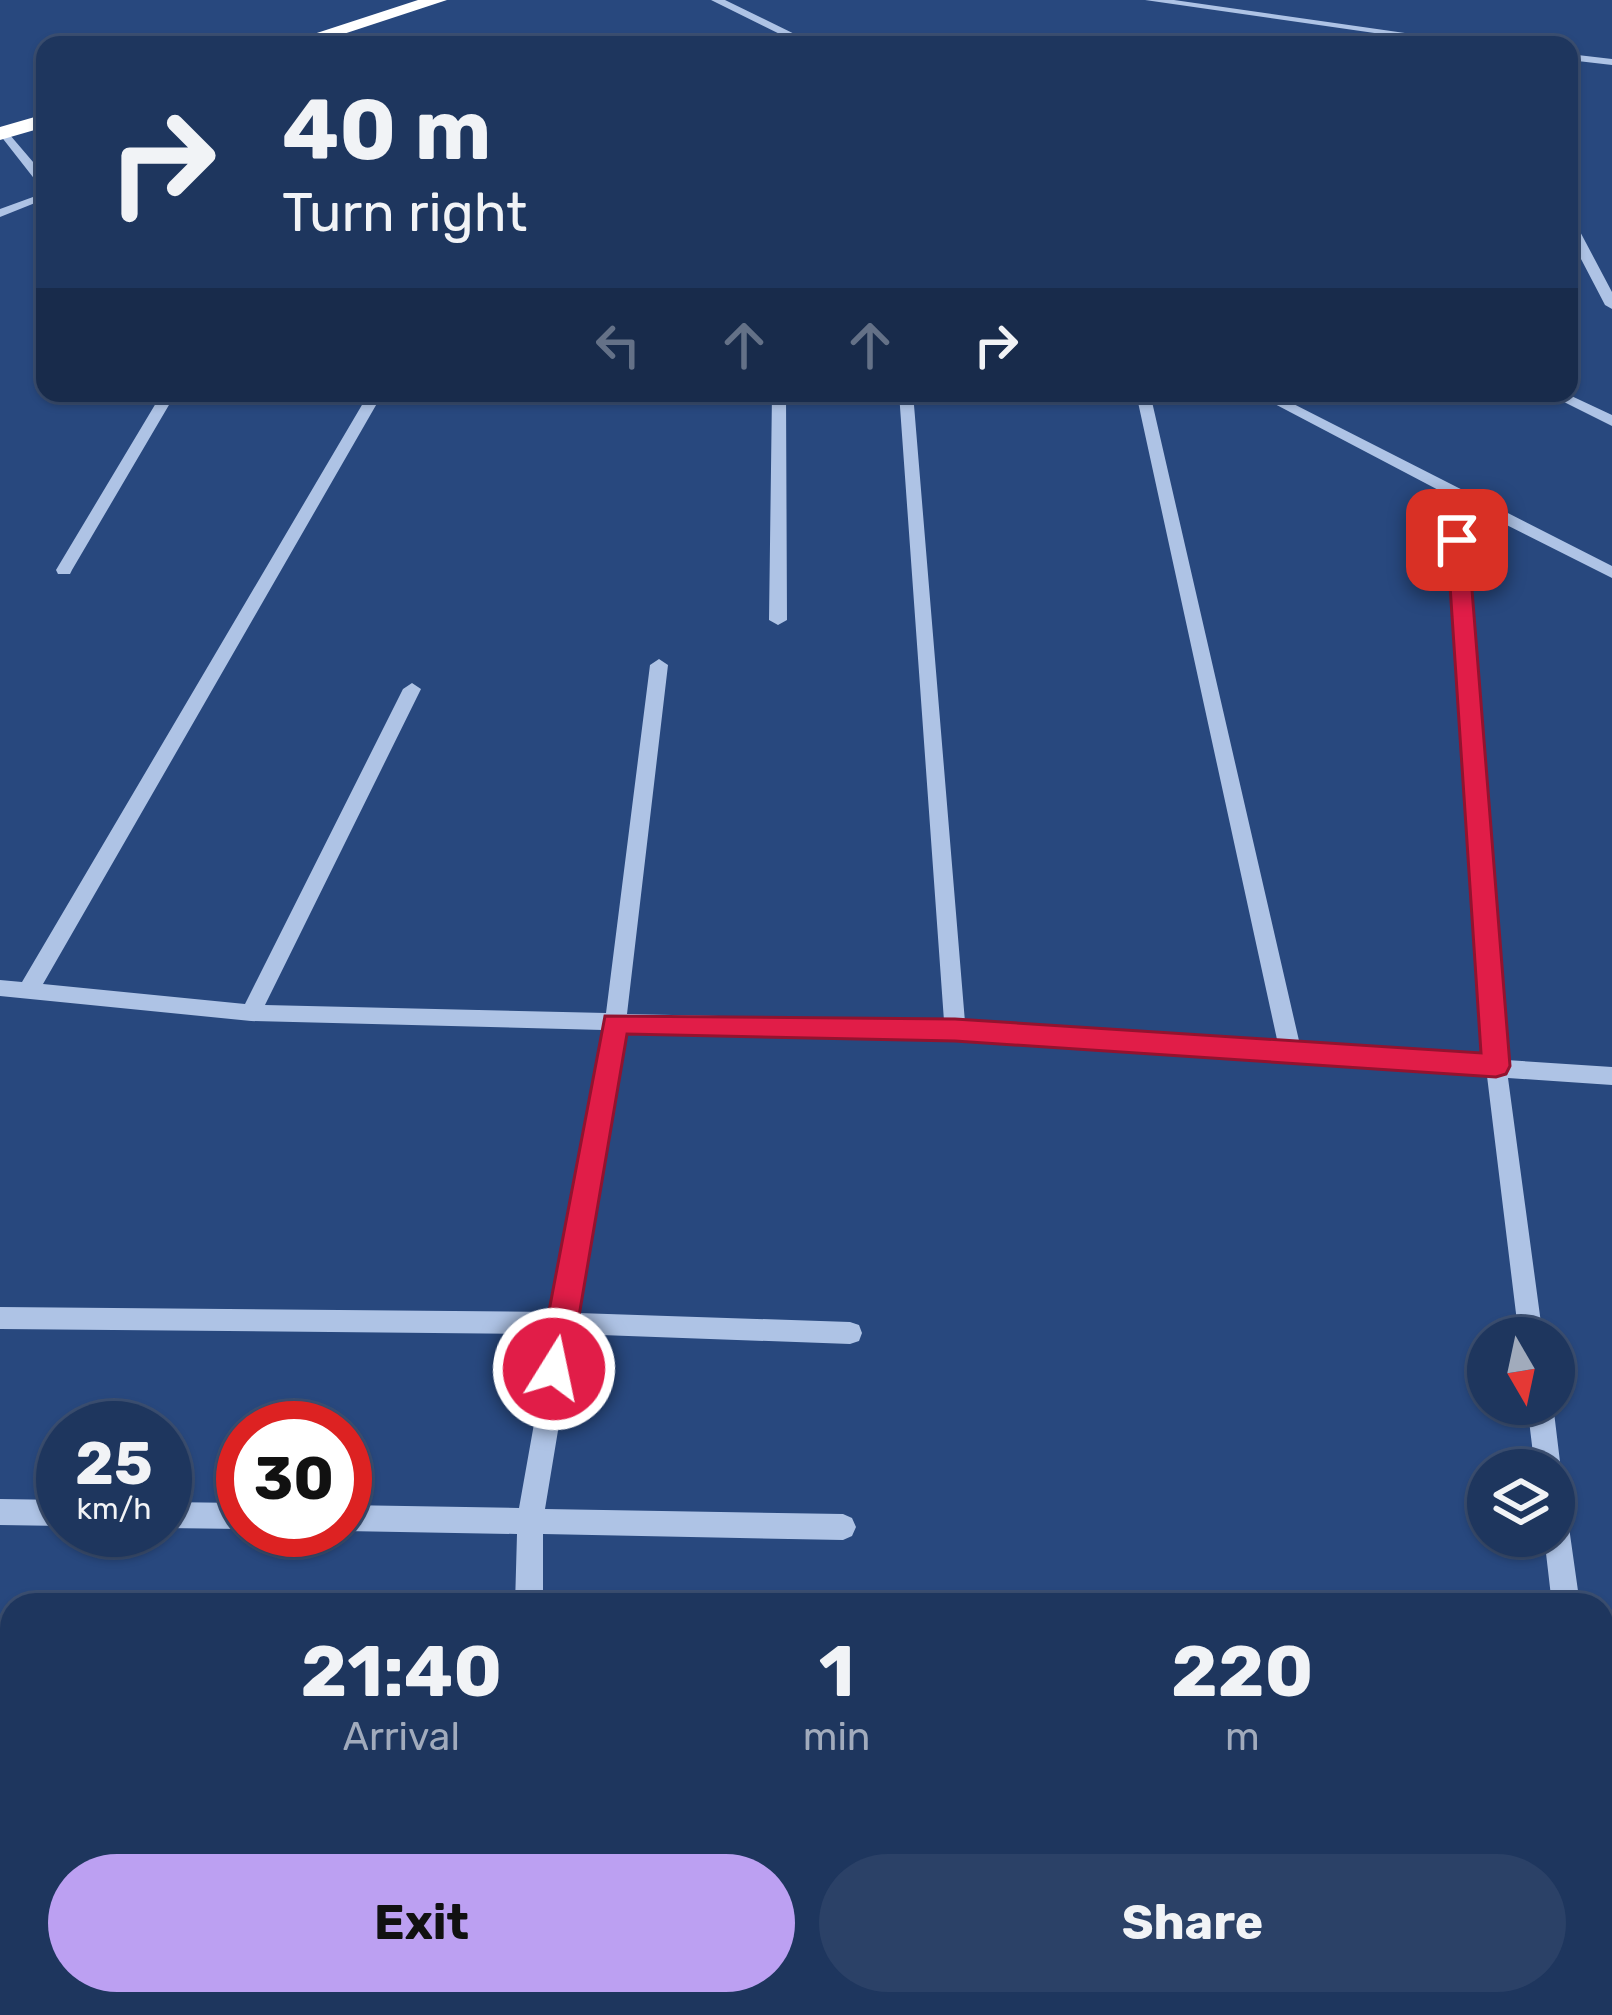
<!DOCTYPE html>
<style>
:root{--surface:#1e365e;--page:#2b4167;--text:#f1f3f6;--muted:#a1abbc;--line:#3c5073;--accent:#bca0f2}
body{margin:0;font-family:Rubik,sans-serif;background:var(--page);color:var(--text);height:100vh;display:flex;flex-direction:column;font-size:45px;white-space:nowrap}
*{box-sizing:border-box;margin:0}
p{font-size:39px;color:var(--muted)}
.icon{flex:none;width:66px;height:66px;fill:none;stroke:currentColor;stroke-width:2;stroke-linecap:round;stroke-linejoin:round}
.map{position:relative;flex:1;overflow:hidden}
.panel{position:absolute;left:0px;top:1593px;width:1614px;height:423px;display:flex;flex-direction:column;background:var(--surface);border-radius:36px 36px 0 0;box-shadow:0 3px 9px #0004,0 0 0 3px var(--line)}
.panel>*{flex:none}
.hud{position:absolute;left:36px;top:36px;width:1542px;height:366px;border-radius:24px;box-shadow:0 3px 9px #0004,0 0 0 3px var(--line);background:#1e365e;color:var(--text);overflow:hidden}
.needle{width:78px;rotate:171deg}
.buttons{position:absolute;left:1467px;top:1317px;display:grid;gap:24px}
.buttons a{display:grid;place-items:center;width:108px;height:108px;border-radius:50%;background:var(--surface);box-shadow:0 3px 9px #0004,0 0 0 3px var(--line);font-size:60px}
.speed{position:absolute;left:36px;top:1401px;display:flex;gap:24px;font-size:60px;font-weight:700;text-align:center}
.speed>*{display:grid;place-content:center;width:156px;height:156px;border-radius:50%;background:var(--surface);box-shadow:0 3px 9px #0004,0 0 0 3px var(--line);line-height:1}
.speed small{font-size:30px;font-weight:400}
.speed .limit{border:18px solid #d22;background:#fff;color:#111}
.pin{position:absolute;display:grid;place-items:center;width:102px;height:102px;color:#fff;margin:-51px;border-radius:24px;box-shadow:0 6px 18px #0006}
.me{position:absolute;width:132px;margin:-66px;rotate:10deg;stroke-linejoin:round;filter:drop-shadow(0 0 9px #0008)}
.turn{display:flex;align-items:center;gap:42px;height:252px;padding:0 48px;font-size:54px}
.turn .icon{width:156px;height:156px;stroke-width:2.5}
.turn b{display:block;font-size:84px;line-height:102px}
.lanes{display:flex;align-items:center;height:114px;padding:0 48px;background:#0003;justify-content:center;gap:60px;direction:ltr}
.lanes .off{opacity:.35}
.eta{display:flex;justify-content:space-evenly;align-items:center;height:204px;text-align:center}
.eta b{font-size:72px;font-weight:700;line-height:84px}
.action{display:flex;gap:24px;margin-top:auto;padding:24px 48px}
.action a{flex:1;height:138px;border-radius:72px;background:var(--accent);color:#111;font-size:48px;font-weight:700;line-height:138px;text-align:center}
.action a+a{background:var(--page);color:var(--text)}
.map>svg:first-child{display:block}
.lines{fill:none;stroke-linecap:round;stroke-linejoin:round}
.minor{fill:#aec3e5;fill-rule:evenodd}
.highway{fill:#fff;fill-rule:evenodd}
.route{fill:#e11d48;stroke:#92132f;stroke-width:3}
</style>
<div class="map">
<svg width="1612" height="2015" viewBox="0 0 1612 2015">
<rect width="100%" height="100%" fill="#28487e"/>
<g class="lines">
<path class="minor" d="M 711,0 L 725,0 L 817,45 L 802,45 Z
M 1145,0 L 1174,0 L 1489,45 L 1458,45 Z
M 1569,54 L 1612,59 L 1612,65 L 1569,60 Z
M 4,128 L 45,176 L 45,199 L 0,217 L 0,209 L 33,197 L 36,181 L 0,135 L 0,129 Z
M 1569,220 L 1576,224 L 1612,292 L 1612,309 L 1605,305 L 1569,236 Z
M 162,393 L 176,393 L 72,570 L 70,574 L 58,574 L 56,570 Z
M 369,393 L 383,393 L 43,984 L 245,1004 L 403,689 L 412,683 L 421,689 L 265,1005 L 606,1013 L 650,665 L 659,659 L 668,665 L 627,1014 L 944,1021 L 899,393 L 913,393 L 965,1022 L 1278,1044 L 1136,393 L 1150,393 L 1300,1045 L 1485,1058 L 1446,494 L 1254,393 L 1272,393 L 1612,566 L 1612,578 L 1463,503 L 1506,1060 L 1612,1067 L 1612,1085 L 1508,1078 L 1543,1338 L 1519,1338 L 1487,1076 L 955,1038 L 624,1030 L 578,1313 L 850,1322 L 859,1325 L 862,1333 L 859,1341 L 850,1344 L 574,1334 L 545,1509 L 843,1514 L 852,1518 L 856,1527 L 852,1536 L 843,1540 L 543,1534 L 543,1605 L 515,1605 L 517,1534 L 345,1531 L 345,1505 L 519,1508 L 550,1334 L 0,1329 L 0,1307 L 554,1312 L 603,1030 L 251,1021 L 0,996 L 0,980 L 22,982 Z
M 772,393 L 786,393 L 787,620 L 778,625 L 769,620 Z
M 1546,393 L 1565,393 L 1612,415 L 1612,426 Z
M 1527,1404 L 1553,1404 L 1561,1470 L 1554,1480 L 1554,1470 L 1535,1470 Z
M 0,1499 L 63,1500 L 63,1526 L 0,1525 Z
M 1554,1500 L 1563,1504 L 1567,1513 L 1580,1605 L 1552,1605 L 1544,1536 L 1554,1536 Z
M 165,1502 L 243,1503 L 243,1529 L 165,1528 Z
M 1602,1820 L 1612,1824 L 1612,1901 L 1602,1897 Z
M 515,2004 L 547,2004 L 547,2015 L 515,2015 Z"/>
<path class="highway" d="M 418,0 L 447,0 L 310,45 L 280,45 Z
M 45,114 L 45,127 L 0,140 L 0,127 Z"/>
</g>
<path class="route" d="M 1457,533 L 1468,540 L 1510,1066 L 1506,1074 L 1496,1077 L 955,1041 L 627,1034 L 570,1369 L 565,1380 L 554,1384 L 542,1380 L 538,1369 L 605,1016 L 955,1019 L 1481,1053 L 1447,540 Z"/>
</svg>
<div class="buttons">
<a><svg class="needle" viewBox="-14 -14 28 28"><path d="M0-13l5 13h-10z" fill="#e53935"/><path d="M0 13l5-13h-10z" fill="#a1abbc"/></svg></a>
<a><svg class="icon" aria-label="layers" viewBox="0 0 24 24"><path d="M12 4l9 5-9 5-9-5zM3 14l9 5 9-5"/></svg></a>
</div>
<div class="speed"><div>25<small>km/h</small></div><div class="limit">30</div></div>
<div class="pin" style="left:1457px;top:540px;background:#d93025"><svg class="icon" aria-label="arrive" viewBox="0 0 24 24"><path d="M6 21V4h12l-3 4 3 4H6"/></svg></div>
<svg class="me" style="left:554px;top:1369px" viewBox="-20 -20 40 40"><circle r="17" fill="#e11d48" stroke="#fff" stroke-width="3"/><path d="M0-11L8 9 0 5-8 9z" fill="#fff"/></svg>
<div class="hud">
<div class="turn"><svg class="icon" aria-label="right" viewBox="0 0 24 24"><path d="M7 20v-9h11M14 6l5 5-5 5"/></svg><div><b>40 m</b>Turn right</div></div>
<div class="lanes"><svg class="icon off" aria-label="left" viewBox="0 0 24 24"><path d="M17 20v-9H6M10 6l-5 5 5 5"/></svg><svg class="icon off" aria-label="ahead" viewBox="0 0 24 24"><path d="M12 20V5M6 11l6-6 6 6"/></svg><svg class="icon off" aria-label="ahead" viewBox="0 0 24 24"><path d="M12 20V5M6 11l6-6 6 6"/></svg><svg class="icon" aria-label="right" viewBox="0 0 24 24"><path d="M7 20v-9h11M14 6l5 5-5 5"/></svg></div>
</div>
<section class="panel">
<div class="eta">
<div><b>21:40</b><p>Arrival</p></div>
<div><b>1</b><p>min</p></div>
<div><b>220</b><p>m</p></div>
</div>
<div class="action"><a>Exit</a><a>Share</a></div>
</section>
</div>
